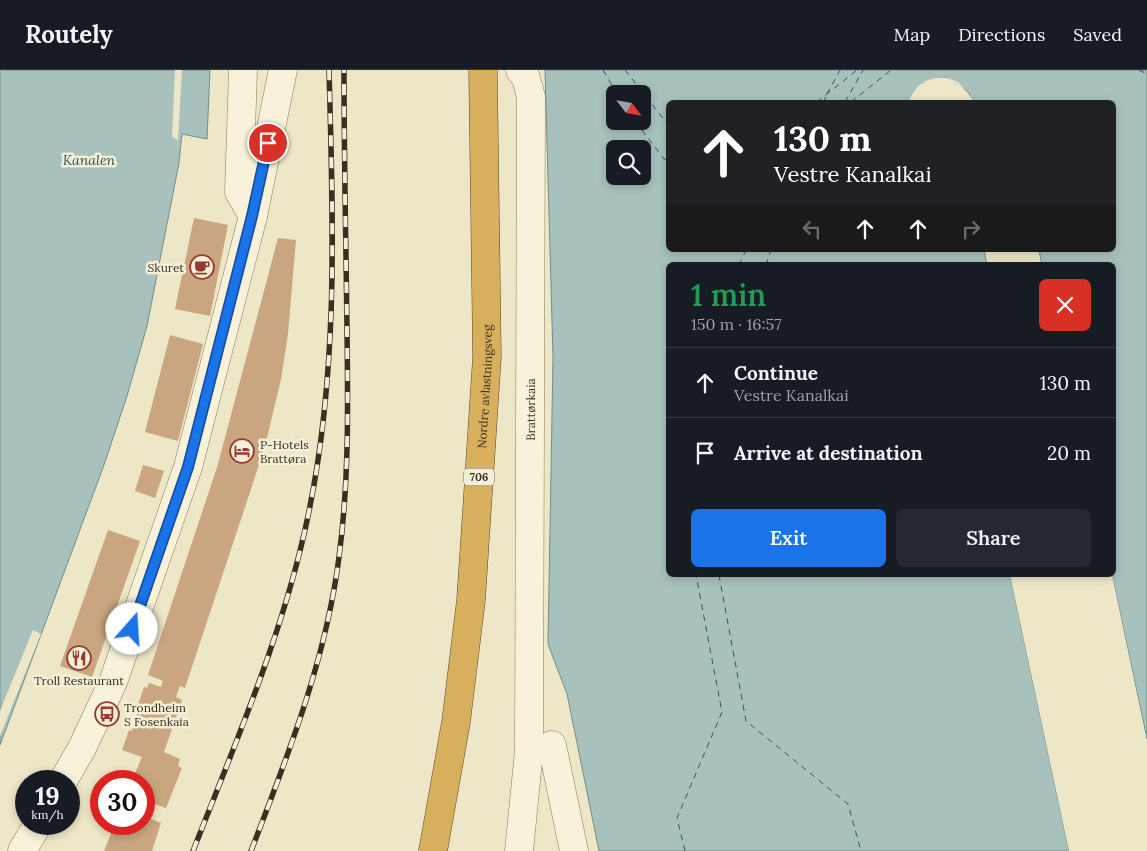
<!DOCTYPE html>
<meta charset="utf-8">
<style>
:root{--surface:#171b24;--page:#242831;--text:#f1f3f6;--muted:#9ea1a6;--line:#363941;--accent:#1a73e8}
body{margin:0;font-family:Lora,serif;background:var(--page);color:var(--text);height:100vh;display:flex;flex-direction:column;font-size:19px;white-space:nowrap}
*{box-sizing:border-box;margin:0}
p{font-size:16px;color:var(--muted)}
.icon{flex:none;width:28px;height:28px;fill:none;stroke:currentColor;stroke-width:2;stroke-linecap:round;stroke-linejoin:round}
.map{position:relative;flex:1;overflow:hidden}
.panel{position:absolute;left:666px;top:192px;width:450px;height:315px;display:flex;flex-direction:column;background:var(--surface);border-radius:8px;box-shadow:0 2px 8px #0003}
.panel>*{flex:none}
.guide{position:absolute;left:666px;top:30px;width:450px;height:152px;border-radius:8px;box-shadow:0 2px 8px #0003;background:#202124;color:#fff;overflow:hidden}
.needle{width:32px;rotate:121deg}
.buttons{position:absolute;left:606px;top:15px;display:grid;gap:10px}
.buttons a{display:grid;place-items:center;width:45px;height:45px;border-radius:8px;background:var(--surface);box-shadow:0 2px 8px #0003;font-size:25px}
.speed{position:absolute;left:15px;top:700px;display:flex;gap:10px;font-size:25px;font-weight:700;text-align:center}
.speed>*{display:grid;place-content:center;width:65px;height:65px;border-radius:50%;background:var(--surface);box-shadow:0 2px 8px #0003;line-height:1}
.speed small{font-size:12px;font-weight:400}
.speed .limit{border:8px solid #d22;background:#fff;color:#111}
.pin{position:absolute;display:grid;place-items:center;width:42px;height:42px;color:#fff;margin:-21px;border:2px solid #fff;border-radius:50%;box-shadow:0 1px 5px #0007}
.me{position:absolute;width:55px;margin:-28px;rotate:19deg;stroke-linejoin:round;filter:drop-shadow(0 0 4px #0008)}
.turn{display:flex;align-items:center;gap:18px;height:105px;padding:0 25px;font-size:22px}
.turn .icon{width:65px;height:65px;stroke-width:2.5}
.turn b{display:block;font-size:35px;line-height:42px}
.lanes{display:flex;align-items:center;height:48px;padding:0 25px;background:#0003;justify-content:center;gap:25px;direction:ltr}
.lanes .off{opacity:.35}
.round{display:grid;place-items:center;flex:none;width:52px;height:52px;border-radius:8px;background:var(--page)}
.head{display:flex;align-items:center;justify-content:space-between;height:85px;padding:0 25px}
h1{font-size:30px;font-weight:600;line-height:38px;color:#1e9e55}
.primary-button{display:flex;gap:10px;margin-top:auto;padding:10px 25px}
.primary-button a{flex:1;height:58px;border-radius:8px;background:var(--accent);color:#fff;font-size:20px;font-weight:600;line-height:58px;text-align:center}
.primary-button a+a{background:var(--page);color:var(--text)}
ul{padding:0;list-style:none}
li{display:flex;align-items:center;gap:15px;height:70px;padding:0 25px;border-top:1px solid var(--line)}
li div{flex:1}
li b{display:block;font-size:19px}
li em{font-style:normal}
header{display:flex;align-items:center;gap:30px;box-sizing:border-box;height:70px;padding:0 25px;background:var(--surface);border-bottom:1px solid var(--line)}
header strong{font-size:24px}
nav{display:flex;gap:28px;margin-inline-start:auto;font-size:18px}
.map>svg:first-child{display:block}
.water{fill:#a8c1bc;stroke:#6f8f8b;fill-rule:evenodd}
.pier{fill:#ede6c7}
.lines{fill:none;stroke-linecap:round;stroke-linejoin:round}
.ferry{stroke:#305658;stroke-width:1;stroke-dasharray:6 5;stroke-linecap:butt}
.building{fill:#c9a67f}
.minor-casing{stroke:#88795d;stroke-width:29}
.highway-casing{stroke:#564631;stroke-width:29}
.minor{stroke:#f8f2db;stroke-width:28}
.highway{stroke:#d8af5c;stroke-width:28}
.rail-casing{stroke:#392f20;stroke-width:5.5}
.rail{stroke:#f4efd7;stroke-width:4;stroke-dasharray:11;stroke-linecap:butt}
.route-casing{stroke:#114b97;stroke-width:12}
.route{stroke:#1a73e8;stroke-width:9}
.labels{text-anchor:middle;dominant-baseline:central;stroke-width:5;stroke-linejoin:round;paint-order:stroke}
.shield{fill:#f4efd7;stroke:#716957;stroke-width:1}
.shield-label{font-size:11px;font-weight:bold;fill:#392f20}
.poi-label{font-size:12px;fill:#392f20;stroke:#f4efd7;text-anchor:start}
.street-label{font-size:12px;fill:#392f20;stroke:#f4efd7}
.water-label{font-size:14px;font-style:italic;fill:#305658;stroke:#f4efd7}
</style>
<header>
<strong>Routely</strong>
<nav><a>Map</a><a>Directions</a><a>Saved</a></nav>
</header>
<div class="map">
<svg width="1147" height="781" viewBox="0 0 1147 781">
<rect width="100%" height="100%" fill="#ede6c7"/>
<path class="water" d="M 0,0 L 210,0 L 207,69 L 182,64 L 179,93 L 147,256 L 127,326 L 104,395 L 0,675 Z
M 545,0 L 1147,0 L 1147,669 L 1112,505 L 1114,505 L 1114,195 L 1042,195 L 1039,180 L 1114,180 L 1114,32 L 975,32 L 967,21 L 947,8 C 928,9 916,14 908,32 L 669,32 L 669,180 L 984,180 L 987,195 L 669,195 L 669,505 L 1010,505 L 1069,781 L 599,781 L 567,624 L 548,574 L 553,287 ZM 615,24 L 642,24 L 642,51 L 615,51 ZM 615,79 L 642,79 L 642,106 L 615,106 Z"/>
<path class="pier" d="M 175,0 L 182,0 L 178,70 L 172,67 Z
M 936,8 L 947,8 L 958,12 L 975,32 L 972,32 L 956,14 L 947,10 L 929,13 L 920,18 L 914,25 L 911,32 L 908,32 L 912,24 L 918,16 L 928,10 Z
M 1010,505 L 1013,505 L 1071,781 L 1069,781 Z
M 1110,505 L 1112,505 L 1147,672 L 1145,670 Z
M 33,560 L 41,564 L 0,666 L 0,641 Z"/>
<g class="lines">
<path class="ferry" d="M 603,0 L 617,24
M 625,0 L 669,56
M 1139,0 L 1147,4
M 827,24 L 840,0
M 817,32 L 857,0
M 823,32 L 826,27
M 845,32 L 863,0
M 851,32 L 891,0
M 635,51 L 664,89 L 669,90
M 739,195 L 746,180
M 766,195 L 771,180
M 719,505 L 746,651 L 848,734 L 861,781
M 685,781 L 677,748 L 722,642 L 696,505"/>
</g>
<path class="building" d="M 194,148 L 228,155 L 210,246 L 175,239 Z
M 278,168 L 296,170 L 288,264 L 281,309 L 267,368 L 255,407 L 185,618 L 180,616 L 176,627 L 182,630 L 164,682 L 180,689 L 178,696 L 182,698 L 166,738 L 155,734 L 150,747 L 151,749 L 161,753 L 152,781 L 104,781 L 115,754 L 144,754 L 144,711 L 132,711 L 142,687 L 122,680 L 129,660 L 132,661 L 139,639 L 137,638 L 144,617 L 147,618 L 149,613 L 161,617 L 163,611 L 148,605 L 218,394 Z
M 170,265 L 203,274 L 178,371 L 145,362 Z
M 143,395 L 164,401 L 155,428 L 135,421 Z
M 108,460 L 140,471 L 92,607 L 60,596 Z"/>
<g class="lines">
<g class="minor-casing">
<g id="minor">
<path d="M 253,146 L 283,0"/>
<path d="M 552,675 L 574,781"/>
<path d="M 63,711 L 82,678 L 113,612 L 188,397 L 253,146 L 239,122 L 243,0"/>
<path d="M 22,781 L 38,754"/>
<path id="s1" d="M 519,781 L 529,681 L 531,27 L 526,8 L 520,0"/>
</g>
</g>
<g class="highway-casing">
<g id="highway">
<path id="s2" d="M 433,781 L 456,652 L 471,530 L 487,287 L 483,0"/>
</g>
</g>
<use href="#minor" class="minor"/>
<use href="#highway" class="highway"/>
<g class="rail-casing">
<path id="rail" d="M 193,781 C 236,671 284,562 308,446 C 339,299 333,149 329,0
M 251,781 C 288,685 326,590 339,487 C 349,412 348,336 347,260 C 346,173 344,87 344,0"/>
</g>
<use href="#rail" class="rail"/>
</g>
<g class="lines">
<g class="route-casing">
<path id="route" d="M 132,559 L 188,397 L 252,146 L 268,73"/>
</g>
<use href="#route" class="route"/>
</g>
<defs>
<g id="cafe-ring" transform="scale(1.25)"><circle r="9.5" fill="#f4efd7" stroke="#953a30" stroke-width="1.5"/><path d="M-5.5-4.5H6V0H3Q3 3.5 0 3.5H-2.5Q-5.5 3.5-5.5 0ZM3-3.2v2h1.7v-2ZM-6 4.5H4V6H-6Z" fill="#953a30"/></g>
<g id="hotel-ring" transform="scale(1.25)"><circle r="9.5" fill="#f4efd7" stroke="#953a30" stroke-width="1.5"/><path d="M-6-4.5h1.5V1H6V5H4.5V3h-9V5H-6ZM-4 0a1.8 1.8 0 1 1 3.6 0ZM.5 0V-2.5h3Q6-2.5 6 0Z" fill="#953a30"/></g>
<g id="restaurant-ring" transform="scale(1.25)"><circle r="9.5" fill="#f4efd7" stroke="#953a30" stroke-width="1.5"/><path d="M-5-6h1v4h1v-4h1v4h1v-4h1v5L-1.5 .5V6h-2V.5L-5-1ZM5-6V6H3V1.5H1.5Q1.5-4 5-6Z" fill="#953a30"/></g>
<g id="bus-ring" transform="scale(1.25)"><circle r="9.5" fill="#f4efd7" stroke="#953a30" stroke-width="1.5"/><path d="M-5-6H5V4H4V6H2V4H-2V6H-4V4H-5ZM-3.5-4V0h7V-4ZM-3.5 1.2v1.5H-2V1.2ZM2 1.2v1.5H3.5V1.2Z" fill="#953a30"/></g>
</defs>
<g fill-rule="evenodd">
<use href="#cafe-ring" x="202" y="197"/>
<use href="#hotel-ring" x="242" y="381"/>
<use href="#restaurant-ring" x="79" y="588"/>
<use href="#bus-ring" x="107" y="644"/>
</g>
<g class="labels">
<rect class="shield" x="464" y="398.5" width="30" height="17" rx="4"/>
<g class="shield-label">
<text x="479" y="407">706</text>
</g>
<g class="poi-label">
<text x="184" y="197" text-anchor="end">Skuret</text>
<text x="260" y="374">P-Hotels<tspan x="260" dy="14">Brattøra</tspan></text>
<text x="79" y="610" text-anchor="middle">Troll Restaurant</text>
<text x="124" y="637">Trondheim<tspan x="124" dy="14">S Fosenkaia</tspan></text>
</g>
<g class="street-label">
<text stroke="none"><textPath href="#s2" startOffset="468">Nordre avlastningsveg</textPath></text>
<text stroke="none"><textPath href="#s1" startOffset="442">Brattørkaia</textPath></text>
</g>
<g class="water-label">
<text x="89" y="90">Kanalen</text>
</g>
</g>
</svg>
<div class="buttons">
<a><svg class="needle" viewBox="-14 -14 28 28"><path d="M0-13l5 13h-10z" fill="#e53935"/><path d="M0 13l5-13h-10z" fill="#9ea1a6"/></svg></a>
<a><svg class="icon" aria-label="search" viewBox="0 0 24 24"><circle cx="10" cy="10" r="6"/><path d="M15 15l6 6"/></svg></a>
</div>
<div class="speed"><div>19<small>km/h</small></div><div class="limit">30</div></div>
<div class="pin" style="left:268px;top:73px;background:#d93025"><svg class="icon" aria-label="arrive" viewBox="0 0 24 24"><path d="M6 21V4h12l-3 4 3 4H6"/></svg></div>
<svg class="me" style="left:132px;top:559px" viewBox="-20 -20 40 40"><circle r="19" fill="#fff"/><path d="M0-13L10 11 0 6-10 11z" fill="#1a73e8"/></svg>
<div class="guide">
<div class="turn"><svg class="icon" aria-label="ahead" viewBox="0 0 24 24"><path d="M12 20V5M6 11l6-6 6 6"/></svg><div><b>130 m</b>Vestre Kanalkai</div></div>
<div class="lanes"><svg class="icon off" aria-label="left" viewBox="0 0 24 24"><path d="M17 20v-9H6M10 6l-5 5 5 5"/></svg><svg class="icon" aria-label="ahead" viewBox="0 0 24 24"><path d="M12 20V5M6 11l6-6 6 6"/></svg><svg class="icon" aria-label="ahead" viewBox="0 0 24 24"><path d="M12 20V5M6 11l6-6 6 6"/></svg><svg class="icon off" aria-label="right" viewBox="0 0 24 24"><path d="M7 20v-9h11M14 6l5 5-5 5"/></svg></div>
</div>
<section class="panel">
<div class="head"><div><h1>1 min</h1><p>150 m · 16:57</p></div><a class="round" style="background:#d93025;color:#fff"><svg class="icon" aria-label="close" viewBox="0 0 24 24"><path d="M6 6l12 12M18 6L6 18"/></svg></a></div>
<ul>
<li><svg class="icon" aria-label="ahead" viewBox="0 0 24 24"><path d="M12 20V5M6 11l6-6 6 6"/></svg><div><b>Continue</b><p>Vestre Kanalkai</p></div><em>130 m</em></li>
<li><svg class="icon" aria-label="arrive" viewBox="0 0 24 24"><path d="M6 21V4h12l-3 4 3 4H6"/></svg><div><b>Arrive at destination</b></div><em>20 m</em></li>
</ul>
<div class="primary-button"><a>Exit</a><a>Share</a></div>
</section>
</div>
